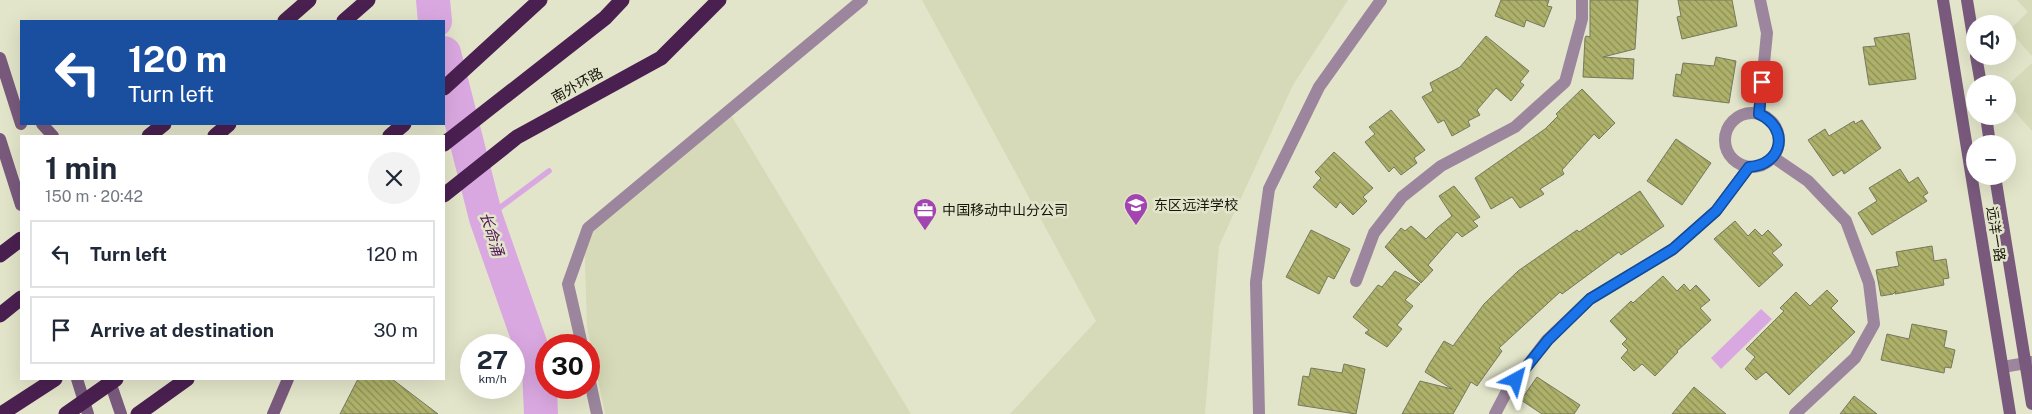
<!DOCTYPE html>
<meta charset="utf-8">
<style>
:root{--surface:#fff;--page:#f2f2f3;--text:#1f2937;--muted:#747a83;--line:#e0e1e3}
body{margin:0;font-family:"Public Sans","Noto Sans SC",sans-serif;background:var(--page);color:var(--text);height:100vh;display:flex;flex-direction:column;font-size:19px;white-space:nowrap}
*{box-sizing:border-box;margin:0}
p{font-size:16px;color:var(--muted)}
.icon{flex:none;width:28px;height:28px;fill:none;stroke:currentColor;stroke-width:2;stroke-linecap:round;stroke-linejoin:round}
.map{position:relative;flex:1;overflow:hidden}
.side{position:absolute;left:20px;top:135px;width:425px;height:245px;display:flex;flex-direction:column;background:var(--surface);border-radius:0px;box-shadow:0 5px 20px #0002}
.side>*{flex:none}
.banner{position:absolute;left:20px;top:20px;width:425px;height:105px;border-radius:0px;box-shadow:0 5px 20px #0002;background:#1a4fa0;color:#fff;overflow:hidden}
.buttons{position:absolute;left:1966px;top:15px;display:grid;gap:10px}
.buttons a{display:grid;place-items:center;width:50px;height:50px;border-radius:50%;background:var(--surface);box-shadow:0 5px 20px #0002;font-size:25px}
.speed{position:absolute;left:460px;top:334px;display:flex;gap:10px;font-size:25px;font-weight:700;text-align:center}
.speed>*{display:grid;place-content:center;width:65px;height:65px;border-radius:50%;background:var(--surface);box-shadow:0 5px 20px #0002;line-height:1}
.speed small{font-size:12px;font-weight:400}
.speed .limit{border:8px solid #d22;background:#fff;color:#111}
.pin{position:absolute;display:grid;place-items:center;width:42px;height:42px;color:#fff;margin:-21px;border-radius:10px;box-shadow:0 2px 8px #0006}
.me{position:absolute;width:55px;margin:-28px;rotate:38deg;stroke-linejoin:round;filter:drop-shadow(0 0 4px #0008)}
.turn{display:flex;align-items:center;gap:18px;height:105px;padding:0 25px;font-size:22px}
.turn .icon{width:65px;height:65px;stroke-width:2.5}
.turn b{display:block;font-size:35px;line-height:42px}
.round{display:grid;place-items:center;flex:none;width:52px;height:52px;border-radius:26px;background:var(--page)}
.summary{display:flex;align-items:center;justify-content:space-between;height:85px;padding:0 25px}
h1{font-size:30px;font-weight:700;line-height:38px}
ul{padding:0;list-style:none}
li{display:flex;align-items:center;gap:15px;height:68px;margin:0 10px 8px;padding:0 15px;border:2px solid var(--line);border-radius:0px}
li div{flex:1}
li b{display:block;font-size:19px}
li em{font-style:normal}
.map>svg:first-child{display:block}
.built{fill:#d7dab8}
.water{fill:#daa8e1}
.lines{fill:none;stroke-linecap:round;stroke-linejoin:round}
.stream{stroke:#daa8e1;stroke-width:5.5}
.river{stroke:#daa8e1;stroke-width:34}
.building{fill:url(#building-back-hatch);stroke:#767860}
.street{stroke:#9b869e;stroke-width:12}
.secondary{stroke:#795a7d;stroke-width:12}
.highway{stroke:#4a2050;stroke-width:15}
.highway-bridge{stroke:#4a2050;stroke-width:15}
.route-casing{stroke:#114b97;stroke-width:12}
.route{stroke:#1a73e8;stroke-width:9}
.labels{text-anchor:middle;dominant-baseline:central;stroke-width:5;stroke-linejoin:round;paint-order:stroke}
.street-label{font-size:14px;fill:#16160d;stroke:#e3e5ca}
.poi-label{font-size:14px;fill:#16160d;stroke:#e3e5ca;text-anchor:start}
.water-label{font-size:15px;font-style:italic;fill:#501559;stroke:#e3e5ca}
</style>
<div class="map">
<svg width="2032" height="414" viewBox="0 0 2032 414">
<defs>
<pattern id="building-back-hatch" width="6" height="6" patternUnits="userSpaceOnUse" patternTransform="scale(1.25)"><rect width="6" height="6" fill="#adb169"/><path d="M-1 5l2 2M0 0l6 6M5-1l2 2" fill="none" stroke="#8c8f55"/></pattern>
</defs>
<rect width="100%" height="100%" fill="#e3e5ca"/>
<path class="built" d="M 922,0 L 1348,0 L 1293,85 L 1219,246 L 1205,414 L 1010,414 L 1096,321 Z
M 2017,0 L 2032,0 L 2032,56 L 2009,30 L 2028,12 Z
M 2032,63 L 2032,131 L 2008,104 L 2008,85 Z
M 731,115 L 911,414 L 605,414 L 587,326 L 584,231 Z"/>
<path class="water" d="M 1761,309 L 1772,319 L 1721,369 L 1711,358 Z"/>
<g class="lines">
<path class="stream" d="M 486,218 L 549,171"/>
<path class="river" d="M 433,0 L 435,21
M 444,53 L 486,218 L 539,369 L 541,414"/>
</g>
<path class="building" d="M 1501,0 L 1549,0 L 1547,6 L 1552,7 L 1544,27 L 1526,20 L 1524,27 L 1495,16 Z
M 1590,0 L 1638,0 L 1635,49 L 1603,57 L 1634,59 L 1633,79 L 1583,77 L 1585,38 L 1586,36 L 1590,37 Z
M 1678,0 L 1732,0 L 1737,26 L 1682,39 L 1677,17 L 1681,16 Z
M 1909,33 L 1916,79 L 1869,85 L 1863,47 L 1876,46 L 1874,38 Z
M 1486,36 L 1529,71 L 1520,82 L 1524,85 L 1511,101 L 1496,88 L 1477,110 L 1480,115 L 1468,121 L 1470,126 L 1452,136 L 1444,120 L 1438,123 L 1422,97 L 1433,91 L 1430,83 L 1460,67 Z
M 1716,57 L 1736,61 L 1729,103 L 1673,96 L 1676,74 L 1681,75 L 1683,63 L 1714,66 Z
M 1582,89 L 1615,123 L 1599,139 L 1594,134 L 1562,170 L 1564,174 L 1540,189 L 1544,194 L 1520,208 L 1512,197 L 1491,209 L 1475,178 L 1545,129 L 1558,116 L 1556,114 Z
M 1391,110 L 1425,150 L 1414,158 L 1417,163 L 1401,175 L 1394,167 L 1389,172 L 1365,142 L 1375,134 L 1369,127 Z
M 1862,120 L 1881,148 L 1844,174 L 1842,170 L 1833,176 L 1808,140 L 1825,129 L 1829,136 L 1854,121 L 1855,124 Z
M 1676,139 L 1711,163 L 1682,205 L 1647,181 Z
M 1334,152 L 1373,188 L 1363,197 L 1367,201 L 1353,215 L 1340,202 L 1336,208 L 1313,187 L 1321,178 L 1315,172 Z
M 1900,169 L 1909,183 L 1918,177 L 1928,193 L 1923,196 L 1927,201 L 1872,235 L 1858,213 L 1877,201 L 1869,188 Z
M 1454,186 L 1480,217 L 1473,221 L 1478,226 L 1462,237 L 1457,232 L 1428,265 L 1433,270 L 1421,283 L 1385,247 L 1401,228 L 1405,231 L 1411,226 L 1426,239 L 1437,228 L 1452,216 L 1439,196 Z
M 1640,191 L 1664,226 L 1621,255 L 1619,252 L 1562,294 L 1560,292 L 1499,348 L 1502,351 L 1477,386 L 1471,382 L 1453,414 L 1402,414 L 1420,381 L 1452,389 L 1425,372 L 1430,363 L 1444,341 L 1453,346 L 1484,304 L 1518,271 L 1577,230 L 1579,232 Z
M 1735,221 L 1748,236 L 1755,229 L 1762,236 L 1768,230 L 1782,245 L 1772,253 L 1783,265 L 1759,287 L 1714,239 Z
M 1311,230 L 1350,249 L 1334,279 L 1328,276 L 1319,294 L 1286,277 Z
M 1932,246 L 1934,261 L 1946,259 L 1949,278 L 1943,279 L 1944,285 L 1895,294 L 1896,291 L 1893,294 L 1881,296 L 1876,270 L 1899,266 L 1896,252 Z
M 1395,271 L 1420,284 L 1405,300 L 1413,306 L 1397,325 L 1402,329 L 1387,347 L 1365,333 L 1369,330 L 1353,317 L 1378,285 L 1382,287 Z
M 1663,276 L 1677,291 L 1684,284 L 1690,291 L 1696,285 L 1710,300 L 1700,308 L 1711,320 L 1677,351 L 1678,352 L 1655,376 L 1642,364 L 1634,371 L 1621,358 L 1628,350 L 1622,344 L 1627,339 L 1610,321 L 1631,301 L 1633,303 Z
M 1827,290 L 1838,301 L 1831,308 L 1855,332 L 1789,395 L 1766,372 L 1756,380 L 1745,369 L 1755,357 L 1746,349 L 1784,311 L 1780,308 L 1796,292 L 1810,306 Z
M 1912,324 L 1947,331 L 1944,347 L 1955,350 L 1951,368 L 1945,367 L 1944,373 L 1881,360 L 1887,334 L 1909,339 Z
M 1344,364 L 1365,369 L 1356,414 L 1298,405 L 1303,376 L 1309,377 L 1311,368 L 1342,373 Z
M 1537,377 L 1580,405 L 1574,414 L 1542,414 L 1521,400 Z
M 358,379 L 392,379 L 438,414 L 340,414 Z
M 1694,387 L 1726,414 L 1672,414 Z
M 1854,396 L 1877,414 L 1840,414 Z"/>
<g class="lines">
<path class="street" d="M1725 140a27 27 0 1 1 54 0a27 27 0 1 1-54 0Z
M 1759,114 L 1767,33 L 1760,0
M 1773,157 L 1808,181 L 1846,221 L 1869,283 L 1874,324 L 1855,358 L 1795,414
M 1356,281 L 1374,233 L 1402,197 L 1441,166 L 1515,127 L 1565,82 L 1582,19 L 1582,0
M 582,345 L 568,284 L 588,228 L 862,0
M 2003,367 L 2032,362
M 589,377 L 597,414
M 1259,414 L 1256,282 L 1269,189 L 1319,87 L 1381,0
M 1495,414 L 1506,393 L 1547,340 L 1590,299 L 1673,249 L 1716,211 L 1749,167"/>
<path class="secondary" d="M 1943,0 L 2010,414
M 1967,0 L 1975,49
M 1976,56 L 1981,84
M 0,58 L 21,124
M 1986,116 L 1990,144
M 42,124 L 53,136
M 0,139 L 21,205
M 1995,176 L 2032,404
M 77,379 L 88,414
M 109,379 L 121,414
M 273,414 L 288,379"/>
<path class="highway" d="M 285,21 L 309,0
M 344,21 L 368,0
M 444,88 L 540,0
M 149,136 L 164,124
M 215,136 L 229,124
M 390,136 L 404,124
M 444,144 L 605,18 L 622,0
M 444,195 L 517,137 L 661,58 L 719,0
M 0,255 L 21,239
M 0,315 L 21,298
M 1,414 L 55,379
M 138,414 L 187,379"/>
<path class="highway-bridge" d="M 66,414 L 116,379"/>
</g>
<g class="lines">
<g class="route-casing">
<path id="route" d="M 1516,380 L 1548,340 L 1590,299 L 1673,249 L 1716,211 L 1749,167 C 1783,165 1790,128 1759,114 L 1762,82"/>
</g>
<use href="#route" class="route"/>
</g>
<defs>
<g id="school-pin" transform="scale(1.25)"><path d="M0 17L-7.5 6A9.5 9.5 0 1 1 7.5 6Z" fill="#a245b0" stroke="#e3e5ca"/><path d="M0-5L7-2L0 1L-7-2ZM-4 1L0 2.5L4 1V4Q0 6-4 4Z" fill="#fff"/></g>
<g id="office-pin" transform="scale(1.25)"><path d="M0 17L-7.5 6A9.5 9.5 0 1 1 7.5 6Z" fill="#a245b0" stroke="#e3e5ca"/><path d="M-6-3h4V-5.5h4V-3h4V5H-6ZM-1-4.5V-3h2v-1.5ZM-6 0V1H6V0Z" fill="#fff"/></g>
</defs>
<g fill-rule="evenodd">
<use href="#school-pin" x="1136" y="205"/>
<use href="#office-pin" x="925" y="210"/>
</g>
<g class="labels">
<g class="street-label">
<text transform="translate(577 85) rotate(-29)">南外环路</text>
<text transform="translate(1996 234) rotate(81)">远洋一路</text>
</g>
<g class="poi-label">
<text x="1154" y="205">东区远洋学校</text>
<text x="942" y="210">中国移动中山分公司</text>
</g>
<g class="water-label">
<text transform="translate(492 234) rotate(72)">长命涌</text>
</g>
</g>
</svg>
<div class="buttons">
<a><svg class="icon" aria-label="sound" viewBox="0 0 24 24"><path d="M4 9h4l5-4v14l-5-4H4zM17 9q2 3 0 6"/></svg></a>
<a>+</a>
<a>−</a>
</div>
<div class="speed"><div>27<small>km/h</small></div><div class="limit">30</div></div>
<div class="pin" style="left:1762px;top:82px;background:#d93025"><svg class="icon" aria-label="arrive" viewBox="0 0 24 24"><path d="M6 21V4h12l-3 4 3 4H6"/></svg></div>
<svg class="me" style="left:1516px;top:380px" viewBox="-20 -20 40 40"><path d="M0-17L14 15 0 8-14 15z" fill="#1a73e8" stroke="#fff" stroke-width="4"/></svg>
<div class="banner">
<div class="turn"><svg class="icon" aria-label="left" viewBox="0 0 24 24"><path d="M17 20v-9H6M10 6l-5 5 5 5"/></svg><div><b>120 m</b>Turn left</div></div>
</div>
<section class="side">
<div class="summary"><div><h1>1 min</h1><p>150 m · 20:42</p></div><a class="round"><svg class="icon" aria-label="close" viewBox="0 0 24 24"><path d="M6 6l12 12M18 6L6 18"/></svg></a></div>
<ul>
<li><svg class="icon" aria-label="left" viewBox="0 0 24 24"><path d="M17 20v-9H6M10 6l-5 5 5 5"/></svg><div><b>Turn left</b></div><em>120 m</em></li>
<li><svg class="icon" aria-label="arrive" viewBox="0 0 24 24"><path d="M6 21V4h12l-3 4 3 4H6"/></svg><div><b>Arrive at destination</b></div><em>30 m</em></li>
</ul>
</section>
</div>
